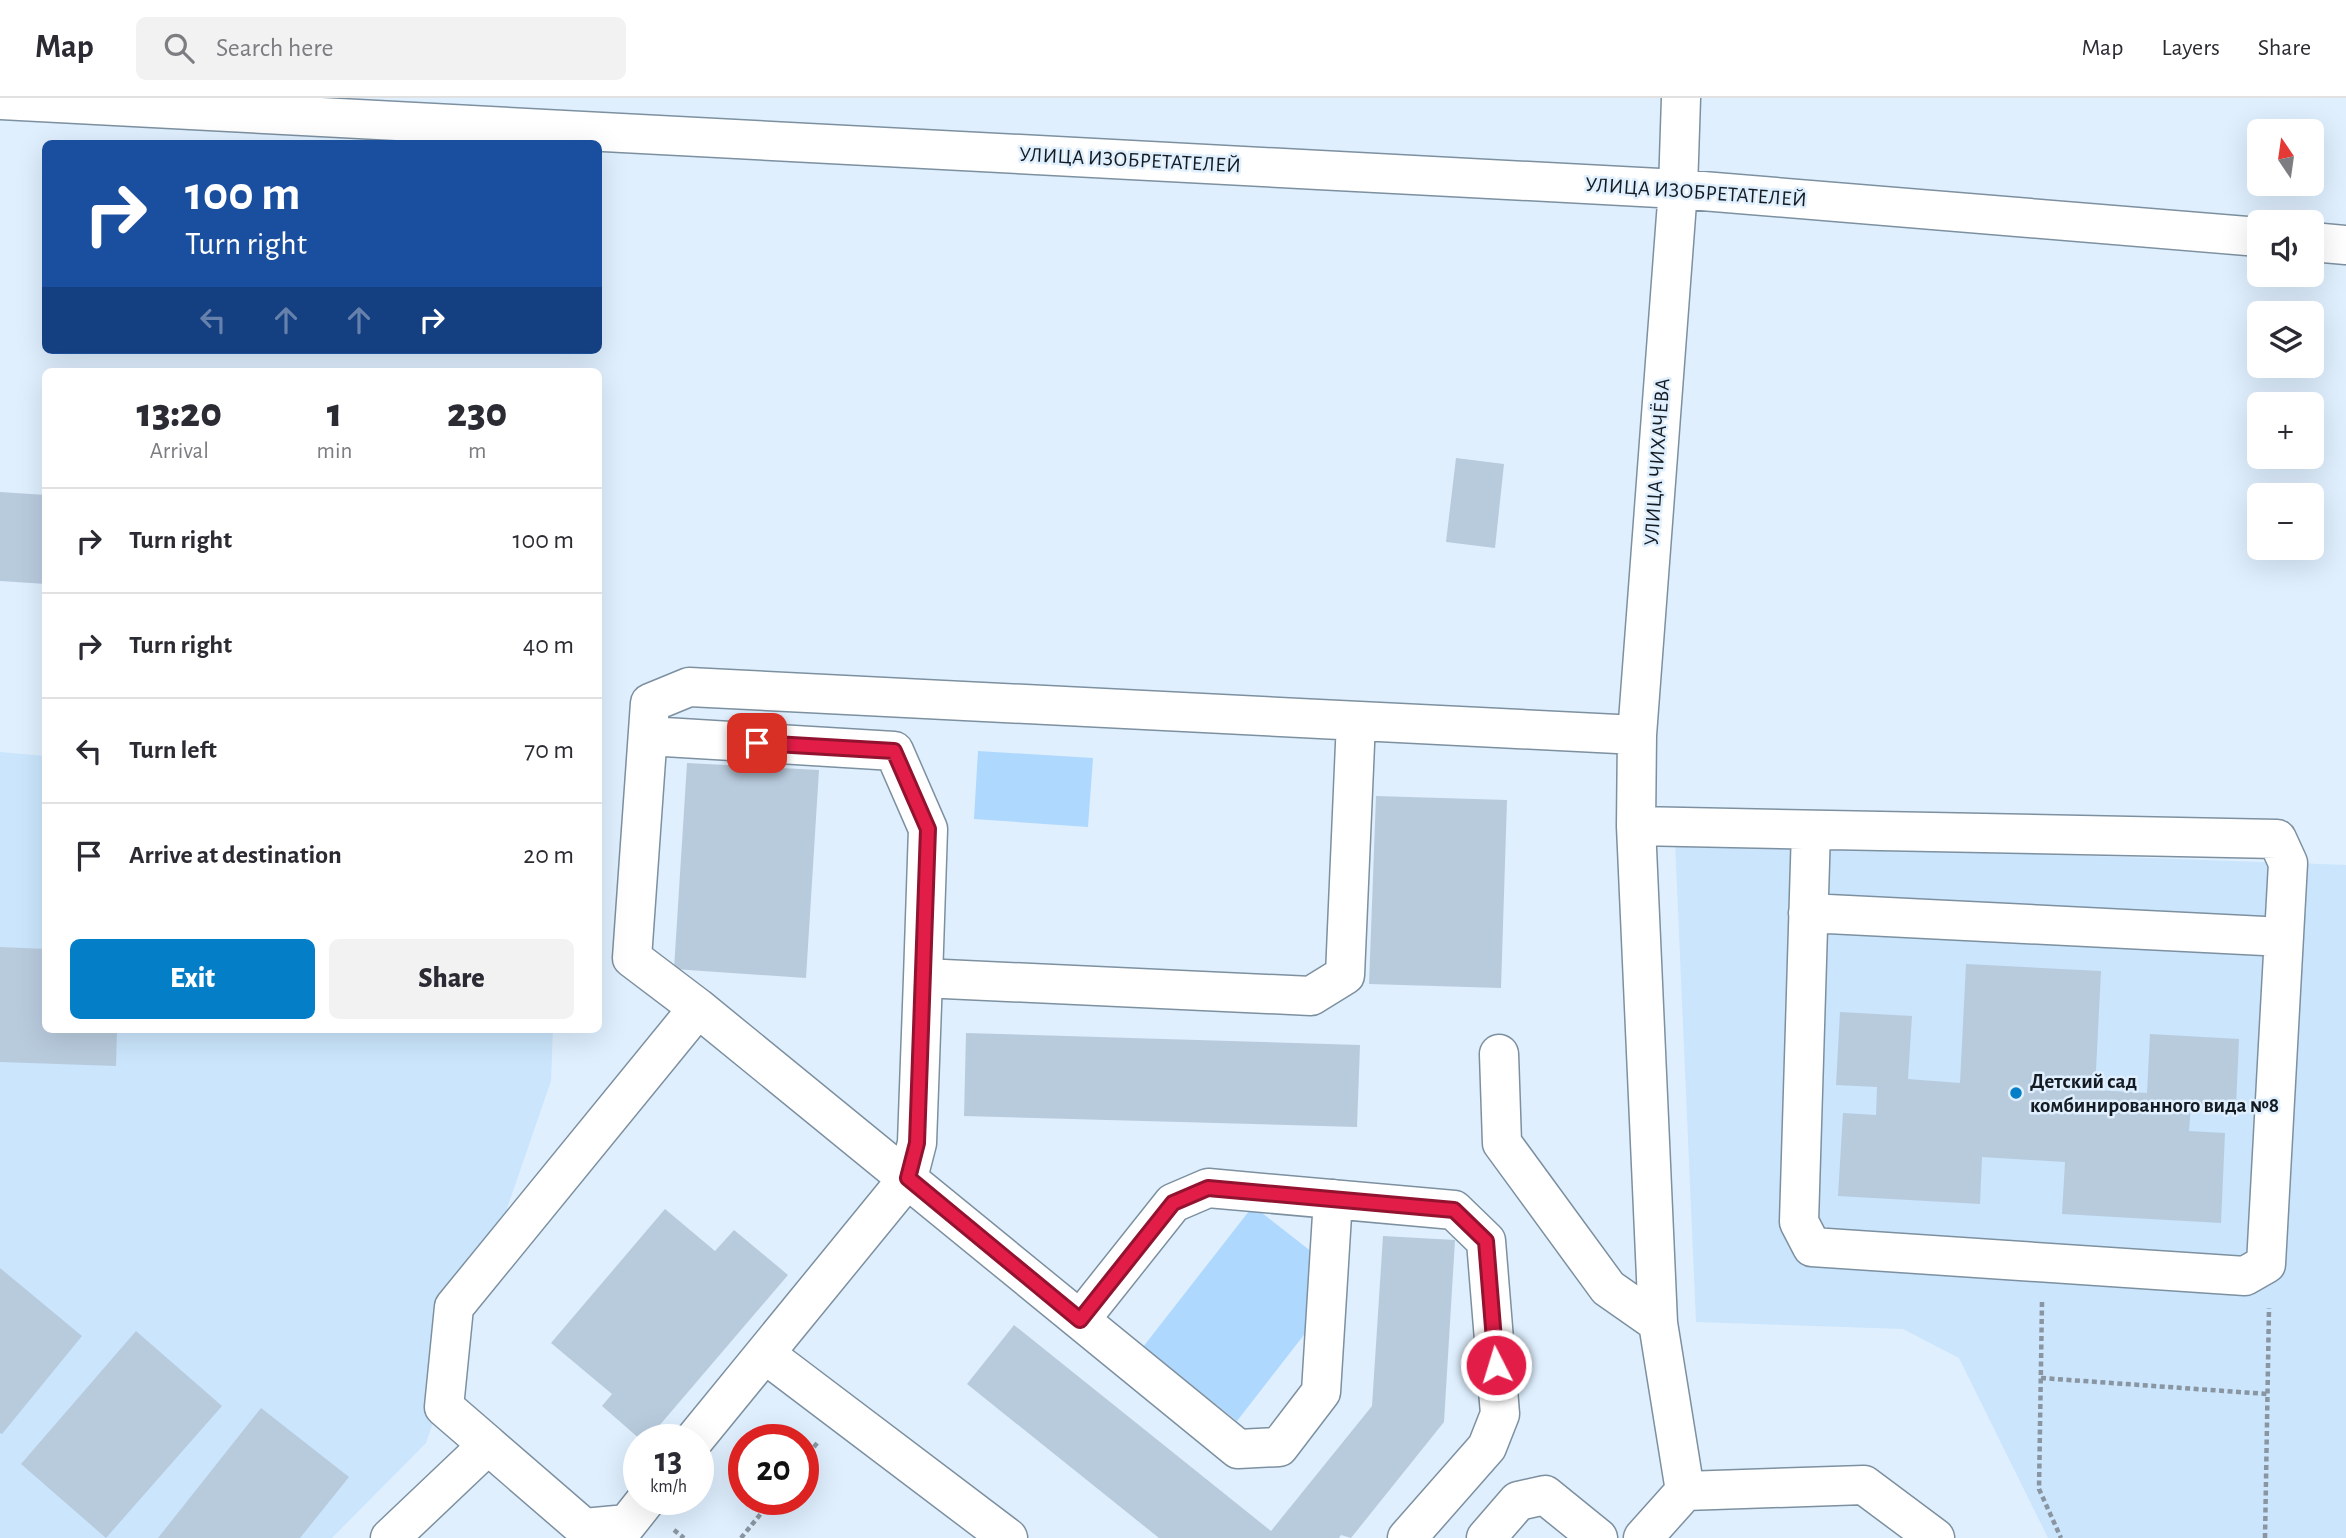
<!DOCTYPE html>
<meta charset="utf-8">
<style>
:root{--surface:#fff;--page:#f2f2f3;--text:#2b2b33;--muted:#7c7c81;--line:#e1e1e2;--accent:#037ec7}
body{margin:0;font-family:"Alegreya Sans",sans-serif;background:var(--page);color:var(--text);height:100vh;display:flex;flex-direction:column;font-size:26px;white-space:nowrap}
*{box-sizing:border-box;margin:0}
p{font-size:23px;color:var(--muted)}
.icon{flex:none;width:38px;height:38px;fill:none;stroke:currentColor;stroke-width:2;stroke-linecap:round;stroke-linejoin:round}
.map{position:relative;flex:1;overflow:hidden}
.panel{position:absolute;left:42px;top:270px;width:560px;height:665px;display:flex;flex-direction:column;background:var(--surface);border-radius:10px;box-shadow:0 7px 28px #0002}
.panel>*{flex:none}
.banner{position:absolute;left:42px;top:42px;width:560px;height:214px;border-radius:10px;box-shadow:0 7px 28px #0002;background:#1a4fa0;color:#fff;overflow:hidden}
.needle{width:46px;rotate:347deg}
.tools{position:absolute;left:2247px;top:21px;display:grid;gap:14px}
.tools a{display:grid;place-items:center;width:77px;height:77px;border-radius:10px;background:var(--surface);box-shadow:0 7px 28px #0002;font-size:35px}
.speed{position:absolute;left:623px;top:1326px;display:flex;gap:14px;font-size:35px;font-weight:700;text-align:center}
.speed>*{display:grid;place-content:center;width:91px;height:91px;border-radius:50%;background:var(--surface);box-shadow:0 7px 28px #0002;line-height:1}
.speed small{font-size:18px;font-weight:400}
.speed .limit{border:10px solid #d22;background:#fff;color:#111}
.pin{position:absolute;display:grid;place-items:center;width:60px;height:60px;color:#fff;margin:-30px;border-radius:14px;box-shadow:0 4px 10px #0006}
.me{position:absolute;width:77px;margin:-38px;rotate:355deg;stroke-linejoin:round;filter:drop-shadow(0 0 5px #0008)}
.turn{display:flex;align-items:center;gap:24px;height:147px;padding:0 28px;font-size:32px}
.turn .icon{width:91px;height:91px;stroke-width:2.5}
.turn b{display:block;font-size:49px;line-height:60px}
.lanes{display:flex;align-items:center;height:66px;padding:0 28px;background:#0003;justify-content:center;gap:35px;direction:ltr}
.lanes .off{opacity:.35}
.eta{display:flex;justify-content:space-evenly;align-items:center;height:119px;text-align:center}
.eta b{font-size:42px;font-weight:800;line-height:49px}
.cta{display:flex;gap:14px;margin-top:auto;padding:14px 28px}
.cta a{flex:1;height:80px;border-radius:10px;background:var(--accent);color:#fff;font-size:28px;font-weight:800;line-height:80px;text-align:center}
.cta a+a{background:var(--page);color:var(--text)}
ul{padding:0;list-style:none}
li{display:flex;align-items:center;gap:21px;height:105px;padding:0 28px;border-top:2px solid var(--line)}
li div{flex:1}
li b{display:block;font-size:26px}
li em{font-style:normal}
header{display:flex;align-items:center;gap:42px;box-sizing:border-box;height:98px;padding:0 35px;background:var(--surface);border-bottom:2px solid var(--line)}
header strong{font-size:33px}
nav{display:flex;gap:38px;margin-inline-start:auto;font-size:24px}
.search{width:490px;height:63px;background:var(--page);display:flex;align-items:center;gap:18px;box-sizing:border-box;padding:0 24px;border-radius:10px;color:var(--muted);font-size:26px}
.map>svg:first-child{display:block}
.built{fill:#cae5fc}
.green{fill:#aed8fd}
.building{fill:#b8cbdd}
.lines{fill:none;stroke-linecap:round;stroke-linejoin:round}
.minor-casing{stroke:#7d90a0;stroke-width:41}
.path{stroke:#8996a1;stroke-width:4.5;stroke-dasharray:5 3.5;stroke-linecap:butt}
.minor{stroke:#fff;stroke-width:38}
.route-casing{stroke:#92132f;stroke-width:18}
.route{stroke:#e11d48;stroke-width:12}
.poi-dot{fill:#037ec7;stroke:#dfeffe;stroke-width:2.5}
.labels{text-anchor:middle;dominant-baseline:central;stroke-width:5;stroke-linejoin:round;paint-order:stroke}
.street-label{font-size:21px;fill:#141b22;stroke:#dfeffe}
.poi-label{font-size:21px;font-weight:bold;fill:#141b22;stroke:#dfeffe;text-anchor:start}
</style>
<header>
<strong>Map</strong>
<div class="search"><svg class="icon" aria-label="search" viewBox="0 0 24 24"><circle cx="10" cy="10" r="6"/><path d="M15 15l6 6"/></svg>Search here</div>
<nav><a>Map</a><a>Layers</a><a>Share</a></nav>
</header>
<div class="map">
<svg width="2346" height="1440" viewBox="0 0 2346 1440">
<rect width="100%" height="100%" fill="#dfeffe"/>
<path class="built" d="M 0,654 L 45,658 L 46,931 L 553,931 L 551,983 L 426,1345 L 332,1440 L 0,1440 Z
M 1675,743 L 2346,767 L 2346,1440 L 2048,1440 L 1959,1260 L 1903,1231 L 1696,1224 Z"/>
<path class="green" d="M 978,653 L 1093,660 L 1088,729 L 974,721 Z
M 1253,1108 L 1317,1158 L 1321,1215 L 1237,1323 L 1143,1249 Z"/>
<path class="building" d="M 1456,360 L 1504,366 L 1495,450 L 1446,444 Z
M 0,394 L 46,397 L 46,486 L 0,483 Z
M 687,665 L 819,672 L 806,880 L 674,871 Z
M 1376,698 L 1507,702 L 1501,890 L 1369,886 Z
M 0,849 L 46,851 L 46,931 L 117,931 L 116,968 L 0,964 Z
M 1966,866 L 2101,873 L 2095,992 L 2147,995 L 2150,936 L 2239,941 L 2236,1008 L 2191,1006 L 2189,1033 L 2225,1035 L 2221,1125 L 2062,1116 L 2065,1064 L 1982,1059 L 1980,1106 L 1838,1098 L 1843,1015 L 1876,1017 L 1877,989 L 1836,987 L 1840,914 L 1912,918 L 1908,981 L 1960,985 Z
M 966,935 L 1360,947 L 1357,1029 L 964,1018 Z
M 665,1111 L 715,1153 L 734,1132 L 788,1177 L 647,1342 L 641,1342 L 602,1308 L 612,1296 L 551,1245 Z
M 1383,1138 L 1455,1142 L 1444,1324 L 1351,1440 L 1341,1437 L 1339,1440 L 1159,1440 L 967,1286 L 1014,1227 L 1271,1433 L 1372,1308 Z
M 0,1170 L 82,1238 L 2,1336 L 0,1335 Z
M 136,1233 L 222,1308 L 106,1440 L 21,1366 Z
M 261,1310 L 349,1379 L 300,1440 L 158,1440 Z"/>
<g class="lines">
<g class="minor-casing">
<path id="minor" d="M 1681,0 L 1678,91 L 1637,637 L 1636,728 L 1658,1225 L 1685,1393
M 0,2 L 1678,91 L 2259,139
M 2312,144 L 2346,147
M 648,638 L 894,653 L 928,731 L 923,880
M 1636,728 L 2277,741 L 2288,765 L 2266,1166 L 2245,1178 L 1812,1149 L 1799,1124 L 1811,732
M 1808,815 L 2284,839
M 698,910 L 632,860 L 650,605 L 689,589 L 1637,637
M 1499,956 L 1502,1045 L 1608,1190 L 1658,1225
M 1080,1222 L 1173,1105 L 1208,1090 L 1454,1112 L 1486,1143 L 1500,1316 L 1487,1349 L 1407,1440
M 765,1256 L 1008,1440
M 694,1342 L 908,1080 L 917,1045 L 923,880 L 1311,898 L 1345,877 L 1356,623
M 488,1347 L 444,1309 L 454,1209 L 698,910 L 1238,1351 L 1279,1349 L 1321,1294 L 1333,1101
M 390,1440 L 488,1347 L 584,1430 L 627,1426 L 646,1402
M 1486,1440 L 1518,1403 L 1545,1397 L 1598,1440
M 1643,1440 L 1685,1393 L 1864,1387 L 1935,1440"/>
</g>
<path class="path" d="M 2042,1204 L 2039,1391 L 2061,1440
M 2041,1280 L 2267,1296
M 803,1362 L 818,1344
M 674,1432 L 684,1440
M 741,1440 L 772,1402
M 2265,1440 L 2269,1210"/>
<use href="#minor" class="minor"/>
</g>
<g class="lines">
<g class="route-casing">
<path id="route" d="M 757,645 L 894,653 L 928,731 L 917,1045 L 908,1080 L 1080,1222 L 1173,1105 L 1208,1090 L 1454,1112 L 1486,1143 L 1496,1267"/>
</g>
<use href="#route" class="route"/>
</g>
<circle class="poi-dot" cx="2016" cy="995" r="7"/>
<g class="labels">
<g class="street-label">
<text transform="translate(1130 62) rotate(3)">УЛИЦА ИЗОБРЕТАТЕЛЕЙ</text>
<text transform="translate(1696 94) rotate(4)">УЛИЦА ИЗОБРЕТАТЕЛЕЙ</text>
<text transform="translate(1657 364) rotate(-86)">УЛИЦА ЧИХАЧЁВА</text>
</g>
<g class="poi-label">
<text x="2030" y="983">Детский сад<tspan x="2030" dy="24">комбинированного вида №8</tspan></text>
</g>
</g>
</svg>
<div class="tools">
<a><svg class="needle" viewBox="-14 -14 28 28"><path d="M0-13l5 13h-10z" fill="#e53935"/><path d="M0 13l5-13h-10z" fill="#7c7c81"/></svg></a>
<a><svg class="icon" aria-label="sound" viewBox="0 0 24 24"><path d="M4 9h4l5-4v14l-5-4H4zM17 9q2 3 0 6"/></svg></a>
<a><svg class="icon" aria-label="layers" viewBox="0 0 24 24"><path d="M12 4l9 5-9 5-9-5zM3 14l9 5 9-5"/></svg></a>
<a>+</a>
<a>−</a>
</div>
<div class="speed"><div>13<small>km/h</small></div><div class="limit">20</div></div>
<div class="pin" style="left:757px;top:645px;background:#d93025"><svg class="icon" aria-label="arrive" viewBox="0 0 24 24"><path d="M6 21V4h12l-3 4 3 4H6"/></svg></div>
<svg class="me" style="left:1496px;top:1267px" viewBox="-20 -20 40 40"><circle r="17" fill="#e11d48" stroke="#fff" stroke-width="3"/><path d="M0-11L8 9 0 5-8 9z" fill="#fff"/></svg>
<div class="banner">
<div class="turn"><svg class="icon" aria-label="right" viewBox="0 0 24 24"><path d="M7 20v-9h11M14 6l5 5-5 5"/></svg><div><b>100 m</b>Turn right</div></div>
<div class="lanes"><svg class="icon off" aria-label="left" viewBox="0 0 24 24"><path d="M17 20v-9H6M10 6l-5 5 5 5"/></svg><svg class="icon off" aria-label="ahead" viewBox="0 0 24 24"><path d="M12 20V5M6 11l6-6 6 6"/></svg><svg class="icon off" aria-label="ahead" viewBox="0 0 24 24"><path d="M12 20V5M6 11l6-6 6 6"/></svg><svg class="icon" aria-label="right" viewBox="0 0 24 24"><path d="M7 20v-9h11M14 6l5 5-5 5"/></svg></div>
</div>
<section class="panel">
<div class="eta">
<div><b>13:20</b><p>Arrival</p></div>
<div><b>1</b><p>min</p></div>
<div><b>230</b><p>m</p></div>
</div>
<ul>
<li><svg class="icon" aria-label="right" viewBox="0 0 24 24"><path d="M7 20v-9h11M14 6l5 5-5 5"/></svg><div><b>Turn right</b></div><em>100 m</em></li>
<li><svg class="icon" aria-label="right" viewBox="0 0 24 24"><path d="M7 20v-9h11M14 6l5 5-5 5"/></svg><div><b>Turn right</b></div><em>40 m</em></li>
<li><svg class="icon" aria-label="left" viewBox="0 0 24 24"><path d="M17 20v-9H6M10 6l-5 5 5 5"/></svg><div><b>Turn left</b></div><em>70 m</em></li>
<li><svg class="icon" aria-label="arrive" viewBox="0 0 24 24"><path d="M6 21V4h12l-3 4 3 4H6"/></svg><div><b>Arrive at destination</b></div><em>20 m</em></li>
</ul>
<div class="cta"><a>Exit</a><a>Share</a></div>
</section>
</div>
